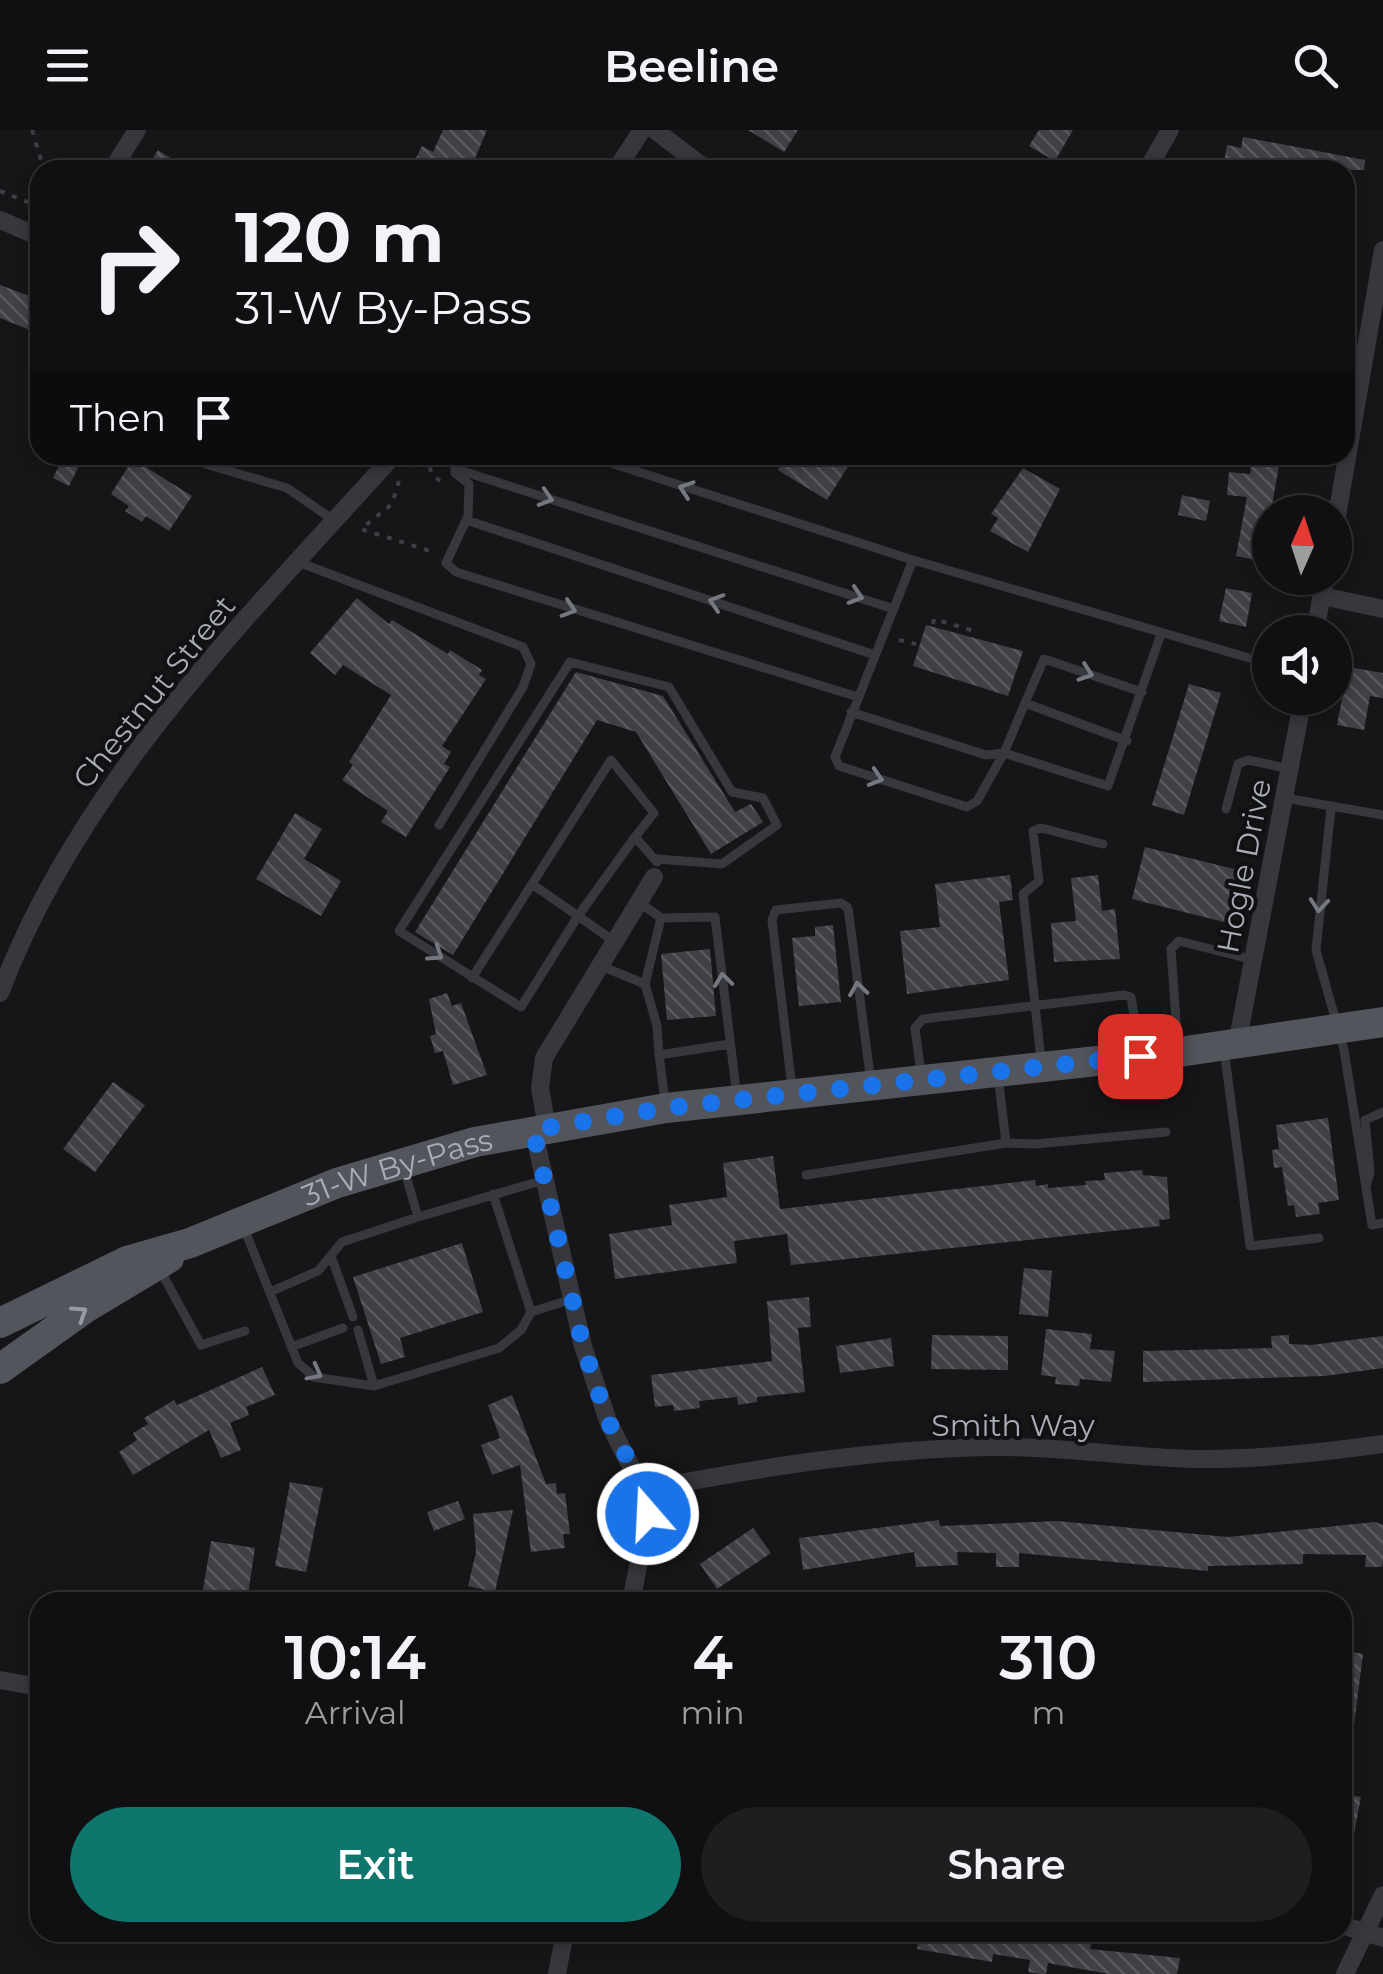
<!DOCTYPE html>
<style>
:root{--surface:#101012;--page:#1e1e20;--text:#f1f3f6;--muted:#9c9d9f;--line:#303032;--accent:#0f766e}
body{margin:0;font-family:Montserrat,sans-serif;background:var(--page);color:var(--text);height:100vh;display:flex;flex-direction:column;font-size:38px;white-space:nowrap}
*{box-sizing:border-box;margin:0}
p{font-size:32px;color:var(--muted)}
.icon{flex:none;width:55px;height:55px;fill:none;stroke:currentColor;stroke-width:2;stroke-linecap:round;stroke-linejoin:round}
.map{position:relative;flex:1;overflow:hidden}
.details{position:absolute;left:30px;top:1462px;width:1322px;height:350px;display:flex;flex-direction:column;background:var(--surface);border-radius:30px;box-shadow:0 5px 15px #0003,0 0 0 2px var(--line)}
.details>*{flex:none}
.banner{position:absolute;left:30px;top:30px;width:1325px;height:305px;border-radius:30px;box-shadow:0 5px 15px #0003,0 0 0 2px var(--line);background:#101012;color:var(--text);overflow:hidden}
.needle{width:65px;rotate:3deg}
.controls{position:absolute;left:1252px;top:365px;display:grid;gap:20px}
.controls a{display:grid;place-items:center;width:100px;height:100px;border-radius:50%;background:var(--surface);box-shadow:0 5px 15px #0003,0 0 0 2px var(--line);font-size:50px}
.pin{position:absolute;display:grid;place-items:center;width:85px;height:85px;color:#fff;margin:-42px;border-radius:20px;box-shadow:0 5px 15px #0006}
.me{position:absolute;width:110px;margin:-55px;rotate:341deg;stroke-linejoin:round;filter:drop-shadow(0 0 8px #0008)}
.turn{display:flex;align-items:center;gap:35px;height:210px;padding:0 40px;font-size:45px}
.turn .icon{width:130px;height:130px;stroke-width:2.5}
.turn b{display:block;font-size:70px;line-height:85px}
.then{display:flex;align-items:center;height:95px;padding:0 40px;background:#0003;gap:20px;font-size:38px}
.eta{display:flex;justify-content:space-evenly;align-items:center;height:170px;text-align:center}
.eta b{font-size:60px;font-weight:600;line-height:70px}
.button{display:flex;gap:20px;margin-top:auto;padding:20px 40px}
.button a{flex:1;height:115px;border-radius:60px;background:var(--accent);color:#fff;font-size:40px;font-weight:600;line-height:115px;text-align:center}
.button a+a{background:var(--page);color:var(--text)}
header{display:flex;justify-content:space-between;align-items:center;height:130px;padding:0 40px;background:var(--surface);font-size:45px;font-weight:600}
.map>svg:first-child{display:block}
.building{fill:url(#building-back-hatch)}
.lines{fill:none;stroke-linecap:round;stroke-linejoin:round}
.path{stroke:#3d3f44;stroke-width:4;stroke-dasharray:5 8;stroke-linecap:butt}
.service{stroke:#37383d;stroke-width:9}
.minor{stroke:#37383d;stroke-width:18}
.primary{stroke:#53555c;stroke-width:30}
.oneway{stroke:#757881}
.oneway2{stroke:#979ba6}
.route{stroke:#1a73e8;stroke-width:18;stroke-dasharray:0 32.4}
.labels{text-anchor:middle;dominant-baseline:central;stroke-width:8;stroke-linejoin:round;paint-order:stroke}
.street-label{font-size:30px;fill:#a8adb8;stroke:#111113}
</style>
<header><svg class="icon" aria-label="menu" viewBox="0 0 24 24"><path d="M4 6h16M4 12h16M4 18h16"/></svg>Beeline<svg class="icon" aria-label="search" viewBox="0 0 24 24"><circle cx="10" cy="10" r="6"/><path d="M15 15l6 6"/></svg></header>
<div class="map">
<svg width="1383" height="1844" viewBox="0 0 1383 1844">
<defs>
<pattern id="building-back-hatch" width="6" height="6" patternUnits="userSpaceOnUse" patternTransform="scale(2.5)"><rect width="6" height="6" fill="#404145"/><path d="M-1 5l2 2M0 0l6 6M5-1l2 2" fill="none" stroke="#595a5e"/></pattern>
</defs>
<rect width="100%" height="100%" fill="#161618"/>
<path class="building" d="M 443,0 L 487,0 L 470,40 L 410,40 L 422,16 L 433,22 Z
M 748,0 L 798,0 L 784,22 Z
M 1039,0 L 1073,0 L 1055,31 L 1029,16 Z
M 1243,7 L 1365,30 L 1364,40 L 1223,38 L 1227,15 L 1241,18 Z
M 158,20 L 189,40 L 146,40 Z
M 0,155 L 40,170 L 40,204 L 0,188 Z
M 786,325 L 855,325 L 827,370 L 778,340 Z
M 64,326 L 80,334 L 69,356 L 53,348 Z
M 1252,327 L 1280,330 L 1262,431 L 1236,426 L 1247,367 L 1227,365 L 1229,342 L 1250,344 Z
M 133,329 L 192,366 L 169,401 L 146,386 L 142,392 L 125,381 L 129,376 L 111,364 Z
M 1023,338 L 1060,359 L 1028,422 L 990,401 L 998,388 L 991,384 Z
M 1182,365 L 1210,371 L 1206,391 L 1178,385 Z
M 1226,458 L 1252,463 L 1246,497 L 1219,491 Z
M 357,468 L 389,494 L 392,490 L 448,524 L 450,520 L 482,540 L 479,545 L 486,549 L 442,616 L 451,622 L 444,634 L 450,637 L 406,707 L 381,692 L 388,681 L 342,650 L 353,635 L 349,632 L 391,565 L 343,535 L 335,545 L 310,523 Z
M 926,495 L 1023,521 L 1008,566 L 913,536 Z
M 1348,537 L 1383,543 L 1383,568 L 1370,566 L 1364,600 L 1337,595 Z
M 576,542 L 663,566 L 735,682 L 751,674 L 763,692 L 711,724 L 636,602 L 597,590 L 453,825 L 415,802 Z
M 1189,554 L 1221,563 L 1184,685 L 1152,675 Z
M 295,683 L 322,699 L 304,729 L 341,751 L 321,786 L 256,749 Z
M 1145,717 L 1242,741 L 1232,794 L 1132,769 Z
M 1010,745 L 1013,770 L 999,772 L 1009,850 L 907,864 L 900,801 L 940,797 L 935,754 Z
M 1098,745 L 1102,781 L 1115,779 L 1120,829 L 1054,832 L 1051,793 L 1076,791 L 1071,748 Z
M 833,795 L 841,872 L 799,876 L 792,808 L 815,806 L 815,797 Z
M 710,819 L 716,886 L 667,890 L 661,824 Z
M 447,863 L 452,876 L 461,873 L 487,945 L 453,955 L 443,921 L 435,923 L 430,906 L 436,904 L 429,869 Z
M 113,952 L 145,975 L 95,1042 L 63,1019 Z
M 1328,988 L 1339,1070 L 1318,1073 L 1320,1084 L 1296,1087 L 1294,1075 L 1288,1076 L 1282,1037 L 1274,1038 L 1272,1020 L 1279,1019 L 1276,995 Z
M 773,1026 L 780,1079 L 1035,1050 L 1036,1056 L 1048,1054 L 1048,1058 L 1086,1055 L 1085,1051 L 1105,1050 L 1104,1043 L 1142,1040 L 1143,1045 L 1167,1047 L 1170,1089 L 1159,1090 L 1160,1096 L 791,1135 L 787,1104 L 734,1111 L 737,1133 L 615,1149 L 609,1104 L 672,1095 L 669,1075 L 727,1067 L 723,1033 Z
M 462,1113 L 483,1182 L 400,1208 L 405,1227 L 381,1234 L 353,1147 Z
M 1024,1138 L 1052,1141 L 1048,1187 L 1019,1184 Z
M 809,1167 L 811,1197 L 798,1198 L 805,1262 L 757,1267 L 757,1272 L 738,1275 L 737,1267 L 699,1271 L 700,1278 L 674,1281 L 673,1275 L 655,1277 L 651,1245 L 772,1231 L 767,1171 Z
M 1046,1199 L 1092,1204 L 1090,1219 L 1115,1221 L 1111,1252 L 1080,1249 L 1079,1256 L 1055,1254 L 1056,1247 L 1041,1245 Z
M 932,1205 L 1008,1206 L 1008,1240 L 931,1239 Z
M 1289,1205 L 1289,1214 L 1311,1215 L 1383,1206 L 1383,1238 L 1325,1246 L 1143,1252 L 1143,1221 L 1272,1218 L 1271,1206 Z
M 891,1208 L 894,1236 L 840,1243 L 836,1216 Z
M 262,1237 L 275,1265 L 246,1277 L 249,1285 L 230,1293 L 241,1320 L 221,1328 L 209,1300 L 133,1345 L 119,1322 L 137,1310 L 133,1303 L 148,1294 L 144,1288 L 174,1270 L 177,1275 Z
M 512,1265 L 546,1354 L 556,1353 L 557,1364 L 565,1363 L 570,1404 L 563,1404 L 565,1418 L 531,1422 L 520,1335 L 492,1345 L 481,1315 L 500,1308 L 488,1275 Z
M 290,1352 L 323,1358 L 306,1442 L 275,1436 Z
M 458,1371 L 465,1389 L 434,1401 L 427,1382 Z
M 513,1380 L 495,1462 L 468,1456 L 476,1422 L 473,1384 Z
M 939,1390 L 940,1396 L 1057,1391 L 1228,1407 L 1375,1392 L 1383,1395 L 1383,1430 L 1382,1437 L 1365,1437 L 1366,1425 L 1303,1424 L 1303,1434 L 1208,1436 L 1208,1441 L 1019,1423 L 1019,1437 L 996,1437 L 996,1423 L 957,1422 L 958,1435 L 916,1437 L 914,1422 L 803,1440 L 799,1408 Z
M 753,1398 L 771,1423 L 717,1459 L 700,1434 Z
M 211,1411 L 255,1418 L 247,1472 L 201,1472 Z
M 1342,1520 L 1363,1524 L 1352,1611 L 1342,1610 Z
M 1342,1664 L 1361,1667 L 1351,1719 L 1342,1718 Z
M 920,1802 L 1050,1802 L 1092,1809 L 1090,1819 L 1180,1828 L 1177,1844 L 1109,1844 L 1048,1833 L 1046,1844 L 1040,1844 L 1028,1842 L 1030,1830 L 993,1824 L 992,1832 L 917,1819 Z"/>
<g class="lines">
<path class="path" d="M 32,0 L 44,40
M 644,40 L 651,30
M 0,61 L 40,77
M 425,325 L 432,344 L 443,354
M 412,336 L 422,325
M 399,351 L 392,374 L 361,399 L 433,422
M 933,494 L 934,489 L 974,501
M 899,510 L 916,514"/>
<path class="service" d="M 175,325 L 287,358 L 335,391
M 454,325 L 455,343 L 469,354 L 468,386 L 446,433 L 456,442 L 858,567
M 586,325 L 913,430
M 456,339 L 894,479
M 466,390 L 875,525
M 298,432 L 523,517 L 531,534 L 523,557 L 439,695
M 1025,573 L 1004,623 L 1108,656 L 1161,504
M 851,582 L 986,625 L 1004,623
M 1127,611 L 1025,573 L 1044,529 L 1142,562
M 1004,623 L 977,671 L 967,677 L 839,636 L 835,627 L 913,430 L 1270,534
M 1285,668 L 1383,685
M 1331,678 L 1316,820 L 1344,920 L 1372,1095 L 1383,1093
M 1226,679 L 1238,634 L 1248,630 L 1290,639
M 532,754 L 578,786 L 521,877 L 399,801 L 570,532 L 669,557 L 732,662 L 763,668 L 777,695 L 722,734 L 657,729
M 639,772 L 661,788 L 715,787 L 737,967
M 615,812 L 578,786 L 635,707 L 657,732
M 601,836 L 645,854 L 657,896 L 659,925 L 730,914
M 472,848 L 611,630 L 654,683 L 635,707
M 645,854 L 661,788
M 1178,919 L 1171,819 L 1179,811 L 1254,830
M 1224,919 L 1250,1116 L 1319,1108
M 659,925 L 665,971
M 1041,930 L 1023,764 L 1039,751 L 1033,701 L 1041,698 L 1103,714
M 921,943 L 915,898 L 923,889 L 1124,865 L 1131,867 L 1140,923
M 998,945 L 1006,1013 L 1035,1014 L 1166,1002
M 792,958 L 772,790 L 776,780 L 841,773 L 848,778 L 871,952
M 404,1039 L 418,1087 L 544,1050
M 806,1045 L 1006,1013
M 1366,1057 L 1370,1042 L 1365,990 L 1383,982
M 493,1064 L 531,1182 L 572,1169
M 244,1098 L 298,1233 L 314,1247 L 374,1256 L 358,1200
M 331,1126 L 353,1187
M 159,1138 L 201,1215 L 245,1201
M 270,1162 L 318,1141 L 342,1112 L 418,1087
M 291,1217 L 343,1198
M 374,1256 L 499,1218 L 521,1200 L 531,1182"/>
<path class="minor" d="M 655,0 L 707,40
M 112,40 L 137,0
M 616,40 L 642,0
M 1147,40 L 1170,0
M 0,90 L 40,107
M 1335,397 L 1383,120
M 1322,466 L 1383,479
M 1315,502 L 1325,448
M 0,863 C 80,652 246,489 394,325
M 1237,914 L 1303,568
M 547,997 L 540,958 L 544,928 L 654,747
M 533,999 L 583,1216 L 608,1291 L 647,1369 L 647,1391 L 631,1472
M 644,1360 C 756,1338 875,1319 990,1317 C 1058,1316 1126,1327 1194,1329 C 1258,1330 1320,1323 1383,1314
M 0,1550 L 40,1557
M 1342,1795 L 1383,1808
M 557,1844 L 565,1802
M 1345,1844 L 1383,1765"/>
<g class="primary">
<path id="s1" d="M 0,1193 L 127,1131 L 190,1113 L 337,1053 L 475,1012 L 666,978 L 1179,922 L 1383,892"/>
<path d="M 0,1239 L 84,1179 L 169,1128"/>
</g>
</g>
<defs><path id="oneway-chevron" d="M-2-3.5L2.5 0L-2 3.5" fill="none" stroke-width="1.6" stroke-linecap="round" stroke-linejoin="round" transform="scale(2.5)"/></defs>
<g class="oneway">
<use href="#oneway-chevron" transform="translate(686 359) rotate(-161)"/>
<use href="#oneway-chevron" transform="translate(546 368) rotate(17)"/>
<use href="#oneway-chevron" transform="translate(856 466) rotate(18)"/>
<use href="#oneway-chevron" transform="translate(716 472) rotate(-162)"/>
<use href="#oneway-chevron" transform="translate(569 479) rotate(18)"/>
<use href="#oneway-chevron" transform="translate(1086 543) rotate(19)"/>
<use href="#oneway-chevron" transform="translate(876 648) rotate(17)"/>
<use href="#oneway-chevron" transform="translate(1319 775) rotate(95)"/>
<use href="#oneway-chevron" transform="translate(436 824) rotate(33)"/>
<use href="#oneway-chevron" transform="translate(723 850) rotate(-97)"/>
<use href="#oneway-chevron" transform="translate(858 859) rotate(-98)"/>
<use href="#oneway-chevron" transform="translate(315 1243) rotate(28)"/>
</g>
<use class="oneway2" href="#oneway-chevron" transform="translate(80 1183) rotate(-33)"/>
<g class="lines">
<path class="route" d="M 648,1384 L 644,1360 L 608,1291 L 583,1216 L 533,1000 L 666,978 L 1140,926"/>
</g>
<g class="labels">
<g class="street-label">
<text transform="translate(154 562) rotate(-51)">Chestnut Street</text>
<text transform="translate(1244 736) rotate(-79)">Hogle Drive</text>
<text stroke="none"><textPath href="#s1" startOffset="428">31-W By-Pass</textPath></text>
<text x="1013" y="1295">Smith Way</text>
</g>
</g>
</svg>
<div class="controls">
<a><svg class="needle" viewBox="-14 -14 28 28"><path d="M0-13l5 13h-10z" fill="#e53935"/><path d="M0 13l5-13h-10z" fill="#9c9d9f"/></svg></a>
<a><svg class="icon" aria-label="sound" viewBox="0 0 24 24"><path d="M4 9h4l5-4v14l-5-4H4zM17 9q2 3 0 6"/></svg></a>
</div>
<div class="pin" style="left:1140px;top:926px;background:#d93025"><svg class="icon" aria-label="arrive" viewBox="0 0 24 24"><path d="M6 21V4h12l-3 4 3 4H6"/></svg></div>
<svg class="me" style="left:648px;top:1384px" viewBox="-20 -20 40 40"><circle r="17" fill="#1a73e8" stroke="#fff" stroke-width="3"/><path d="M0-11L8 9 0 5-8 9z" fill="#fff"/></svg>
<div class="banner">
<div class="turn"><svg class="icon" aria-label="right" viewBox="0 0 24 24"><path d="M7 20v-9h11M14 6l5 5-5 5"/></svg><div><b>120 m</b>31-W By-Pass</div></div>
<div class="then">Then<svg class="icon" aria-label="arrive" viewBox="0 0 24 24"><path d="M6 21V4h12l-3 4 3 4H6"/></svg></div>
</div>
<section class="details">
<div class="eta">
<div><b>10:14</b><p>Arrival</p></div>
<div><b>4</b><p>min</p></div>
<div><b>310</b><p>m</p></div>
</div>
<div class="button"><a>Exit</a><a>Share</a></div>
</section>
</div>
